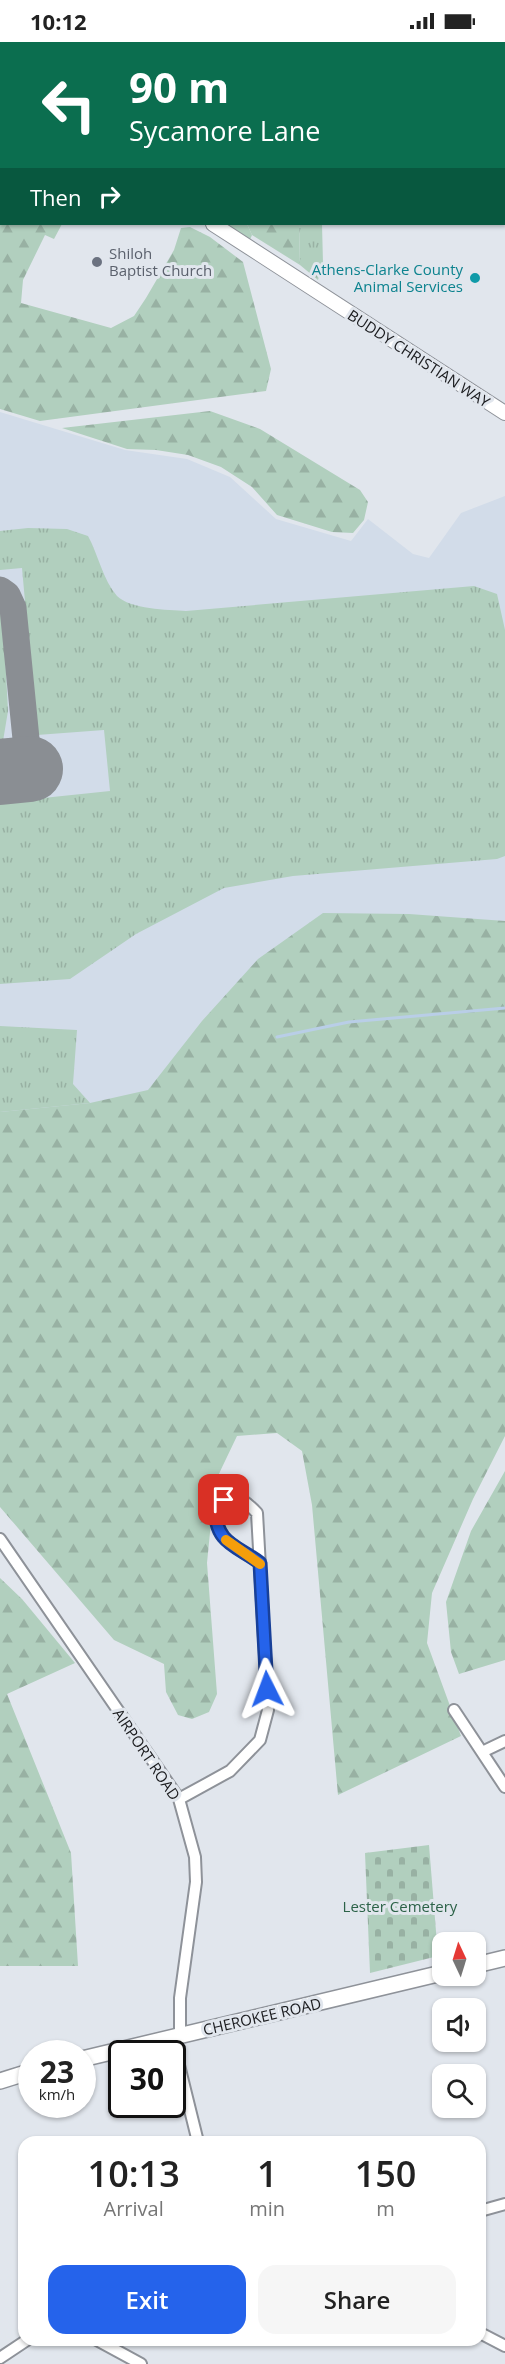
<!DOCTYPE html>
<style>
:root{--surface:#fff;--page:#f6f6f6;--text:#222;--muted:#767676;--accent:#2563eb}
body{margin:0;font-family:"Open Sans",sans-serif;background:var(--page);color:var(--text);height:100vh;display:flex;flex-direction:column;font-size:22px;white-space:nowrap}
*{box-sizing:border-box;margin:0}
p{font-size:20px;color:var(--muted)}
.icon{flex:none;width:33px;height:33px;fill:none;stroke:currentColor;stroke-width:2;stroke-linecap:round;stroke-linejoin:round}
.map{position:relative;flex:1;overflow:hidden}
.drawer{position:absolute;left:18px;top:2094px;width:468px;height:210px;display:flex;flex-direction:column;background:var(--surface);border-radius:18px;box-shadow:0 2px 4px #0004}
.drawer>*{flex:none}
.banner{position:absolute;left:0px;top:0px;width:506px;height:183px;box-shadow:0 2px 4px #0004;background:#0b6e4f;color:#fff;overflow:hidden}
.needle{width:39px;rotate:356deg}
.controls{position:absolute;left:432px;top:1890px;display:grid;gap:12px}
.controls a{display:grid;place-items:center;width:54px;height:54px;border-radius:12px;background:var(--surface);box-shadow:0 2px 4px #0004;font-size:30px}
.speed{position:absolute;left:18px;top:1998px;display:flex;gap:12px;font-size:30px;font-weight:700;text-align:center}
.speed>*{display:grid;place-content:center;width:78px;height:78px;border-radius:50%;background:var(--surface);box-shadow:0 2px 4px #0004;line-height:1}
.speed small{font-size:15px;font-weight:400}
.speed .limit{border:3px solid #111;border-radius:9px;background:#fff;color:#111}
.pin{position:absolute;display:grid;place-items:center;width:51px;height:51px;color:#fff;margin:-26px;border-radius:12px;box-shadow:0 3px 9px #0006}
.me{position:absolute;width:66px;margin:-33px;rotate:357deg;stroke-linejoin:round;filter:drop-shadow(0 0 4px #0008)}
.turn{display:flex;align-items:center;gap:21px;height:126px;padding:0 30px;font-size:27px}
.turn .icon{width:78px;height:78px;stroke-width:2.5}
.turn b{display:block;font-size:42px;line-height:51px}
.then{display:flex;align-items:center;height:57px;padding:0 30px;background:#0003;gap:12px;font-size:22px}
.eta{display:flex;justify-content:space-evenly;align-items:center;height:102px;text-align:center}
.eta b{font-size:36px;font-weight:600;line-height:42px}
.action{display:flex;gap:12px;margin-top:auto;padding:12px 30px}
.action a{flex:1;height:69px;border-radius:18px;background:var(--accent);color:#fff;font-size:24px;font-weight:600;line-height:69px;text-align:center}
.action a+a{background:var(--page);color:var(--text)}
.status{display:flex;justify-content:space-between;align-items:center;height:42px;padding:0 30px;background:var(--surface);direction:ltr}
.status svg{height:16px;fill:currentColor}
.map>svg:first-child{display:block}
.built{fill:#d2dce9}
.grass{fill:url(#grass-tufts)}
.forest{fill:url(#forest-firs)}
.cemetery{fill:url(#cemetery-stones)}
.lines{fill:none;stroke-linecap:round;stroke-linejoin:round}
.stream{stroke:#b9cee7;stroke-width:3}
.taxiway{stroke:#8a8e93;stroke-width:27}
.runway{stroke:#8a8e93;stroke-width:66}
.minor-casing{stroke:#8e9299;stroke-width:14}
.tertiary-casing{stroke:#8e9299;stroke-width:16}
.secondary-casing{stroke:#8e9299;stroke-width:18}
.minor{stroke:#fff;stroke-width:10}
.tertiary{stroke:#fff;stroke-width:14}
.secondary{stroke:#fff;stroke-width:15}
.route-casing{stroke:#184099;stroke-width:15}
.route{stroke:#2563eb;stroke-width:10}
.slow{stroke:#f59e0b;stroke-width:10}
.worship-dot{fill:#6b7280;stroke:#e1e6ed;stroke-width:2}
.culture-dot{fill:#0f9aa8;stroke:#e1e6ed;stroke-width:2}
.labels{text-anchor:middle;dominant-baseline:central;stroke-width:6;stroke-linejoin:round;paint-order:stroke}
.worship-label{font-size:15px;fill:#5b616d;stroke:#e1e6ed;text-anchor:start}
.culture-label{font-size:15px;fill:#0d838f;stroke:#e1e6ed;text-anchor:end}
.street-label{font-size:15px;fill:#1a1b1e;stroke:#e1e6ed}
.park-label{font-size:15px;fill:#2c6248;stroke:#e1e6ed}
</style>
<div class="status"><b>10:12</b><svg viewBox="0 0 49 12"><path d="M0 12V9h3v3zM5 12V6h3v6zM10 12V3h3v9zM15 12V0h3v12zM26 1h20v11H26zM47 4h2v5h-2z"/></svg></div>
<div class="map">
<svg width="505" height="2322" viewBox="0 0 505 2322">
<defs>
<pattern id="grass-tufts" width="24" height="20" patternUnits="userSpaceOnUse" patternTransform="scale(1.5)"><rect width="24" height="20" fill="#b1cfbe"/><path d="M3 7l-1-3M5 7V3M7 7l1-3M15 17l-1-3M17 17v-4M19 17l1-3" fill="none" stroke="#98b1a3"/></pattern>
<pattern id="forest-firs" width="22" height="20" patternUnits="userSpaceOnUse" patternTransform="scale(1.5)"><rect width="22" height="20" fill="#b1cfbe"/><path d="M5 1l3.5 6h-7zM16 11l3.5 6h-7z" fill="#98b1a3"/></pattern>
<pattern id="cemetery-stones" width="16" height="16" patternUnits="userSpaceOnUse" patternTransform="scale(1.5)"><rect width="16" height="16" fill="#b1cfbe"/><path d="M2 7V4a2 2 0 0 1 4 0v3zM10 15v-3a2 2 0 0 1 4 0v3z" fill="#98b1a3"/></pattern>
</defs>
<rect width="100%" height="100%" fill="#e1e6ed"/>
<path class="built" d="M 0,370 L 125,408 L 187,417 L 230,435 L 276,477 L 351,499 L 368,477 L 413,512 L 429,516 L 461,471 L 505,454 L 505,894 L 138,1069 L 0,1085 Z"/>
<path class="grass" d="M 0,0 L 245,0 L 246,1 L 2,2 L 1,34 Z
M 222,182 L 247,182 L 252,193 L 249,200 Z
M 299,182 L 322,182 L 323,221 L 318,238 L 300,223 Z
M 28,486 L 67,487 L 88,494 C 98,512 103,538 117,554 C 130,567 168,568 186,569 L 474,544 L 497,552 L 505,588 L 505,814 L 497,817 L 293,834 L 224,846 L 136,892 L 70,937 L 0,942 L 0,752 L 42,748 L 43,756 L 110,749 L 104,688 L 37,693 L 22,526 L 0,528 L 0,489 Z
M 0,564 L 3,574 L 8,669 L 2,705 L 0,706 Z
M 0,984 L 77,988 L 73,1042 L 90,1061 L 0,1070 Z"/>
<path class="forest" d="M 0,63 L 2,182 L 62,182 L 54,197 L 45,193 L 23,238 L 21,261 L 111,286 L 134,274 L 146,256 L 174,208 L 181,186 L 190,185 L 210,195 L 243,220 L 271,327 L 266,349 L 40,379 L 0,367 Z
M 247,182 L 299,182 L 300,223 L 252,193 Z
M 210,369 L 260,387 L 360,448 L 368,460 L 364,478 L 353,491 L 332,490 L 277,473 L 252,445 L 221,425 L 188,413 L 156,408 L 127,407 L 62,386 Z
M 323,871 L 409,872 L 505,879 L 505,1394 L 473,1457 L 432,1551 L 427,1601 L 461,1694 L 338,1753 L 312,1463 L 302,1409 L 277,1391 L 237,1394 L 215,1440 L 207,1521 L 217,1652 L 209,1670 L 192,1677 L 178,1673 L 166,1650 L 164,1622 L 114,1598 L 0,1465 L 0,1070 L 90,1061 L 148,1048 L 202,979 L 258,917 Z
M 505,1429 L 505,1618 L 459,1632 L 451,1610 L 446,1560 L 471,1489 Z
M 0,1536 L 22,1557 L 75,1621 L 7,1652 L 71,1811 L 78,1924 L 0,1924 Z"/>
<path class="cemetery" d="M 429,1803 L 438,1914 L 370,1931 L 365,1811 Z"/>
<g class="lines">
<path class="stream" d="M 277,995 L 349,980 L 505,966"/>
<path class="taxiway" d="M 0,548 L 7,553 L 13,566 L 29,727"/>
<path class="runway" d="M 0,730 L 30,727"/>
<g class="minor-casing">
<path id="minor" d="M 0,1497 L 179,1757 L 195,1815 L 196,1840 L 180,1956 L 180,1993
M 454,1668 L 505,1745
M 482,1710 L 505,1699
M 179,1757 L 230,1729 L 260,1698 L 268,1668 L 257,1471 C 242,1455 231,1448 215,1467 C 216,1502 236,1503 260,1521
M 172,1995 L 198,2100
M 480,2169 L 505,2162
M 480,2291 L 505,2304
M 97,2298 L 141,2322
M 0,2316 L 27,2298"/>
</g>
<g class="tertiary-casing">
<path id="tertiary" d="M 0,40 L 2,41
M 213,182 L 505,371"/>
</g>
<g class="secondary-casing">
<path id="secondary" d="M 476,1923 L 505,1916
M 82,2017 L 442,1931
M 0,2039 L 32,2029"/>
</g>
<use href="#minor" class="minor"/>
<use href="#tertiary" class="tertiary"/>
<use href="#secondary" class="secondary"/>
</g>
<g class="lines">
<g class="route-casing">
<path id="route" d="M 224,1458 L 215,1467 C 216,1502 236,1503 260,1521 L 267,1647"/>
</g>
<use href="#route" class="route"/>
<path class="slow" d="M 226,1498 L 260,1522"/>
</g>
<circle class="worship-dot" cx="97" cy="220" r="6"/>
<circle class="culture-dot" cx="475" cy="236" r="6"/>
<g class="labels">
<g class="worship-label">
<text x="109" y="211">Shiloh<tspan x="109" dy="17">Baptist Church</tspan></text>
</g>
<g class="culture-label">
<text x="463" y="227">Athens-Clarke County<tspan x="463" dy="17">Animal Services</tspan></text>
</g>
<g class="street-label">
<text transform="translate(419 316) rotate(33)">BUDDY CHRISTIAN WAY</text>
<text transform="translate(147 1712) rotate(56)">AIRPORT ROAD</text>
<text transform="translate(262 1974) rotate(-13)">CHEROKEE ROAD</text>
</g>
<g class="park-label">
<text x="400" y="1864">Lester Cemetery</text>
</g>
</g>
</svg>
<div class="controls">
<a><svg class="needle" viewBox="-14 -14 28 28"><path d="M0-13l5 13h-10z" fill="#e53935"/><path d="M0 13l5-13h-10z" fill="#767676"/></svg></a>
<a><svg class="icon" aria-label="sound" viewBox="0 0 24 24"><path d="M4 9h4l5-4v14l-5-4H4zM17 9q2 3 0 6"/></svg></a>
<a><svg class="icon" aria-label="search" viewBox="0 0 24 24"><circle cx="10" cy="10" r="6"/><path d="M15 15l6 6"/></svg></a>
</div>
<div class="speed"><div>23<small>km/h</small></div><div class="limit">30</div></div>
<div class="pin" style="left:224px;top:1458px;background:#d93025"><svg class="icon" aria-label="arrive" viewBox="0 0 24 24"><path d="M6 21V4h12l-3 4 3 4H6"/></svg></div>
<svg class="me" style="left:267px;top:1647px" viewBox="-20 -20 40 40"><path d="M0-17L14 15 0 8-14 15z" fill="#2563eb" stroke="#fff" stroke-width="4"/></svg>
<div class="banner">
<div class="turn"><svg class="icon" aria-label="left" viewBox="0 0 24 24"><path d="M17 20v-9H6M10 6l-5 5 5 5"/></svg><div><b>90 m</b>Sycamore Lane</div></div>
<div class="then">Then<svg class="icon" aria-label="right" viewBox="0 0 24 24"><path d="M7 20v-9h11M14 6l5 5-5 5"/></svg></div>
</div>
<section class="drawer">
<div class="eta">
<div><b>10:13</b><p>Arrival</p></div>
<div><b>1</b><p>min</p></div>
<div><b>150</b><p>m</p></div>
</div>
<div class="action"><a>Exit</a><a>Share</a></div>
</section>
</div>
